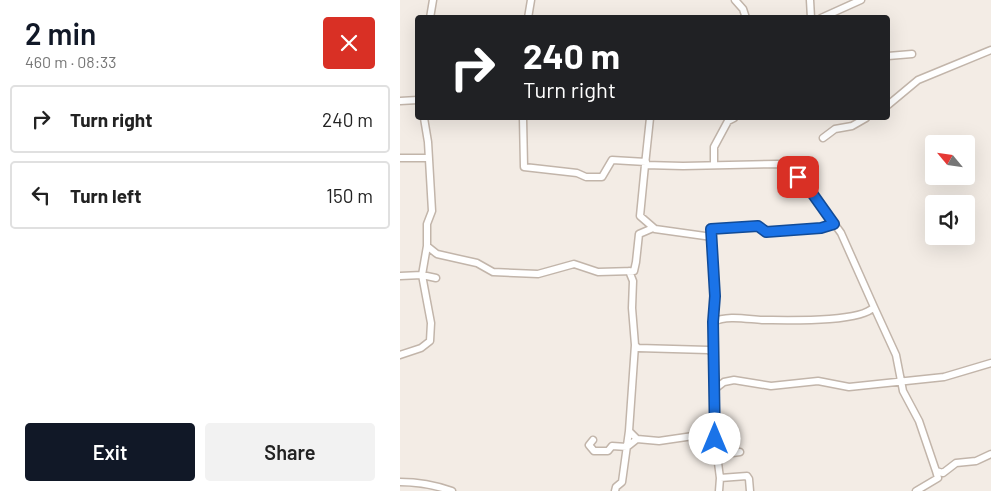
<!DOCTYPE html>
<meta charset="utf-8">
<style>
:root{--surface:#fff;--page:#f2f2f2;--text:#222;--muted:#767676;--line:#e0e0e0;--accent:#111827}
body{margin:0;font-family:Barlow,sans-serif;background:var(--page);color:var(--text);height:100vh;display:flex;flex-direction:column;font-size:19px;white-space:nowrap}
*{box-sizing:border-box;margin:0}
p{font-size:16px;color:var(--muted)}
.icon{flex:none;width:28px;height:28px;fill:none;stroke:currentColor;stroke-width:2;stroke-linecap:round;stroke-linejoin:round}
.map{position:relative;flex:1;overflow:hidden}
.panel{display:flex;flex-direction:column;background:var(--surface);width:400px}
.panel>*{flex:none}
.top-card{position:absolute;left:15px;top:15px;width:475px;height:105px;border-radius:5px;box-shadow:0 5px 20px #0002;background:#202124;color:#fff;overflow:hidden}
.needle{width:32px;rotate:299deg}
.tools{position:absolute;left:525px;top:135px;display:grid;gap:10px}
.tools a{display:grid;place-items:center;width:50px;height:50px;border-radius:5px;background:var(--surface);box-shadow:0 5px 20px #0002;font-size:25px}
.pin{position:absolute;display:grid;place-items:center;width:42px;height:42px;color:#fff;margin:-21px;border-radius:10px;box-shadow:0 2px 8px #0006}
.me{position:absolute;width:55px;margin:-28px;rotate:0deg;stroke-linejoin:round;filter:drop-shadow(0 0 4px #0008)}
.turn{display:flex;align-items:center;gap:18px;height:105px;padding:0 25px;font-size:22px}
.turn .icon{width:65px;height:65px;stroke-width:2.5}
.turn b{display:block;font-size:35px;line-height:42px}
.round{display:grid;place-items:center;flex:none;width:52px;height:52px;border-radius:5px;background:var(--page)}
.overview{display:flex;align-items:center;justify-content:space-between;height:85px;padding:0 25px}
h1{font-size:30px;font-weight:600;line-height:38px;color:var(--accent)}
.cta{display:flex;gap:10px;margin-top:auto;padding:10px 25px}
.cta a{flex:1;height:58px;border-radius:5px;background:var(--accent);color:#fff;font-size:20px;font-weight:600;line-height:58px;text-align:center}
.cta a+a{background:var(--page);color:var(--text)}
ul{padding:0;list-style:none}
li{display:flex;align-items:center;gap:15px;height:68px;margin:0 10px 8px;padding:0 15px;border:2px solid var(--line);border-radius:5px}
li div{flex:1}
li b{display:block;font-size:19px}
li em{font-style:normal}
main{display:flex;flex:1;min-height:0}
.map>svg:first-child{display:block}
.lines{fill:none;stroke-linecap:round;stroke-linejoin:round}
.street-casing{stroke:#c2b5aa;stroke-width:9}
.street{stroke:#fff;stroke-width:6}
.route-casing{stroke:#114b97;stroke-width:12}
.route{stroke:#1a73e8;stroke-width:9}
</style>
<main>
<section class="panel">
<div class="overview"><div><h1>2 min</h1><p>460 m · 08:33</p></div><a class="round" style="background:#d93025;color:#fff"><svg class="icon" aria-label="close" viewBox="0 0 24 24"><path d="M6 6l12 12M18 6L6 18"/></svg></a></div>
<ul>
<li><svg class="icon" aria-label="right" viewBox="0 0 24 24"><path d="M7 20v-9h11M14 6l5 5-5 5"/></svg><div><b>Turn right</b></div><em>240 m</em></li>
<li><svg class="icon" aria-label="left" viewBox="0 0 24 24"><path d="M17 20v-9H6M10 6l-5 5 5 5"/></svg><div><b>Turn left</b></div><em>150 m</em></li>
</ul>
<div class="cta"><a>Exit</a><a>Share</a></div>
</section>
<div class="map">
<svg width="591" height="491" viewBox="0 0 591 491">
<rect width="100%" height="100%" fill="#f3ece5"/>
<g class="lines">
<g class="street-casing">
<path id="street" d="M 335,0 L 343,9 L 346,18
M 410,0 L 411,18
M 30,18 L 33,0
M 128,18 L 131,0
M 421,18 L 461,0
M 488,56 L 512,54
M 0,101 L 18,100
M 488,105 L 518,80 L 591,50
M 24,118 L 28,142 L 32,211 L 27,224 L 27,246 L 37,254 L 77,263 L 93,272 L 138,274 L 174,264 L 198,272 L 234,271 L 236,262 L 239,234 L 253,228
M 123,118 L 124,167 L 177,173 L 186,177 L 202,177 L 212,160 L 246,162
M 250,118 L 245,165 L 283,166 L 378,164 L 389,167 L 407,186 L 441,233 L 474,307 C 460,323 385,320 362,320 C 346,319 327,315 313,322
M 423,138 L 435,129 L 452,126 L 466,118
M 0,158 L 29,158
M 245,165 L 240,216 L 255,229 L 312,237 L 315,296 L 313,322 L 315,439 L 317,455 L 340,452
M 314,165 L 314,147 L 328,121 L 334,118
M 312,237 L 311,229 L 358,226 L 366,232 L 421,228 L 434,224
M 229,271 L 233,281 L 232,308 L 235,345 L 238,348 L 308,350 L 314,353
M 0,276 L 22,275 L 36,278
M 474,307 L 496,355 L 503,391 L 519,421 L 536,471 L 538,478 L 516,491
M 235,345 L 229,431 L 237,439 L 259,441 L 300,435 L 315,439
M 0,355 L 21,348 L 30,341 L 31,323 L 22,275 L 27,246
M 315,389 L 324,382 L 334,380 L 371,386 L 418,381 L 449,387 L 544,377 L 591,363
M 193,440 L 189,445 L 194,451 L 208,451 L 212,446 L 227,447 L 237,439
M 317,455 L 320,478 L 319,491
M 536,471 L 543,473 L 556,463 L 576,461 L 591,454
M 320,478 L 347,476 L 349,479 L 350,491
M 0,482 C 18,482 35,485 52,491
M 215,491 L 216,487 L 222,482 L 229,431"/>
</g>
<use href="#street" class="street"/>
</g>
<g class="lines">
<g class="route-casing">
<path id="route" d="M 315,439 L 313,322 L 315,296 L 311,229 L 358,226 L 366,232 L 421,228 L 434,224 L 407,186 L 398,177"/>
</g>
<use href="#route" class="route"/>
</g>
</svg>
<div class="tools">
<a><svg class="needle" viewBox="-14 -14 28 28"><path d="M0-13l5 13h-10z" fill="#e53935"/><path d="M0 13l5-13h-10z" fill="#767676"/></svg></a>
<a><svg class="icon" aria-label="sound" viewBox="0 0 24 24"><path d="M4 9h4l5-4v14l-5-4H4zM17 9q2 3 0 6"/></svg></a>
</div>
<div class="pin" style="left:398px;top:177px;background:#d93025"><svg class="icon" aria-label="arrive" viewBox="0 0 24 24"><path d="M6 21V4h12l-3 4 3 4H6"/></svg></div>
<svg class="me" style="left:315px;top:439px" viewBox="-20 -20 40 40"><circle r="19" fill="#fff"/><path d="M0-13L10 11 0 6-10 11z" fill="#1a73e8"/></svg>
<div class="top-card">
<div class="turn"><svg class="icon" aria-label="right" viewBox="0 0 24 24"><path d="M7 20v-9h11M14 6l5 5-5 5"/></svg><div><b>240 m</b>Turn right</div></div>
</div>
</div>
</main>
